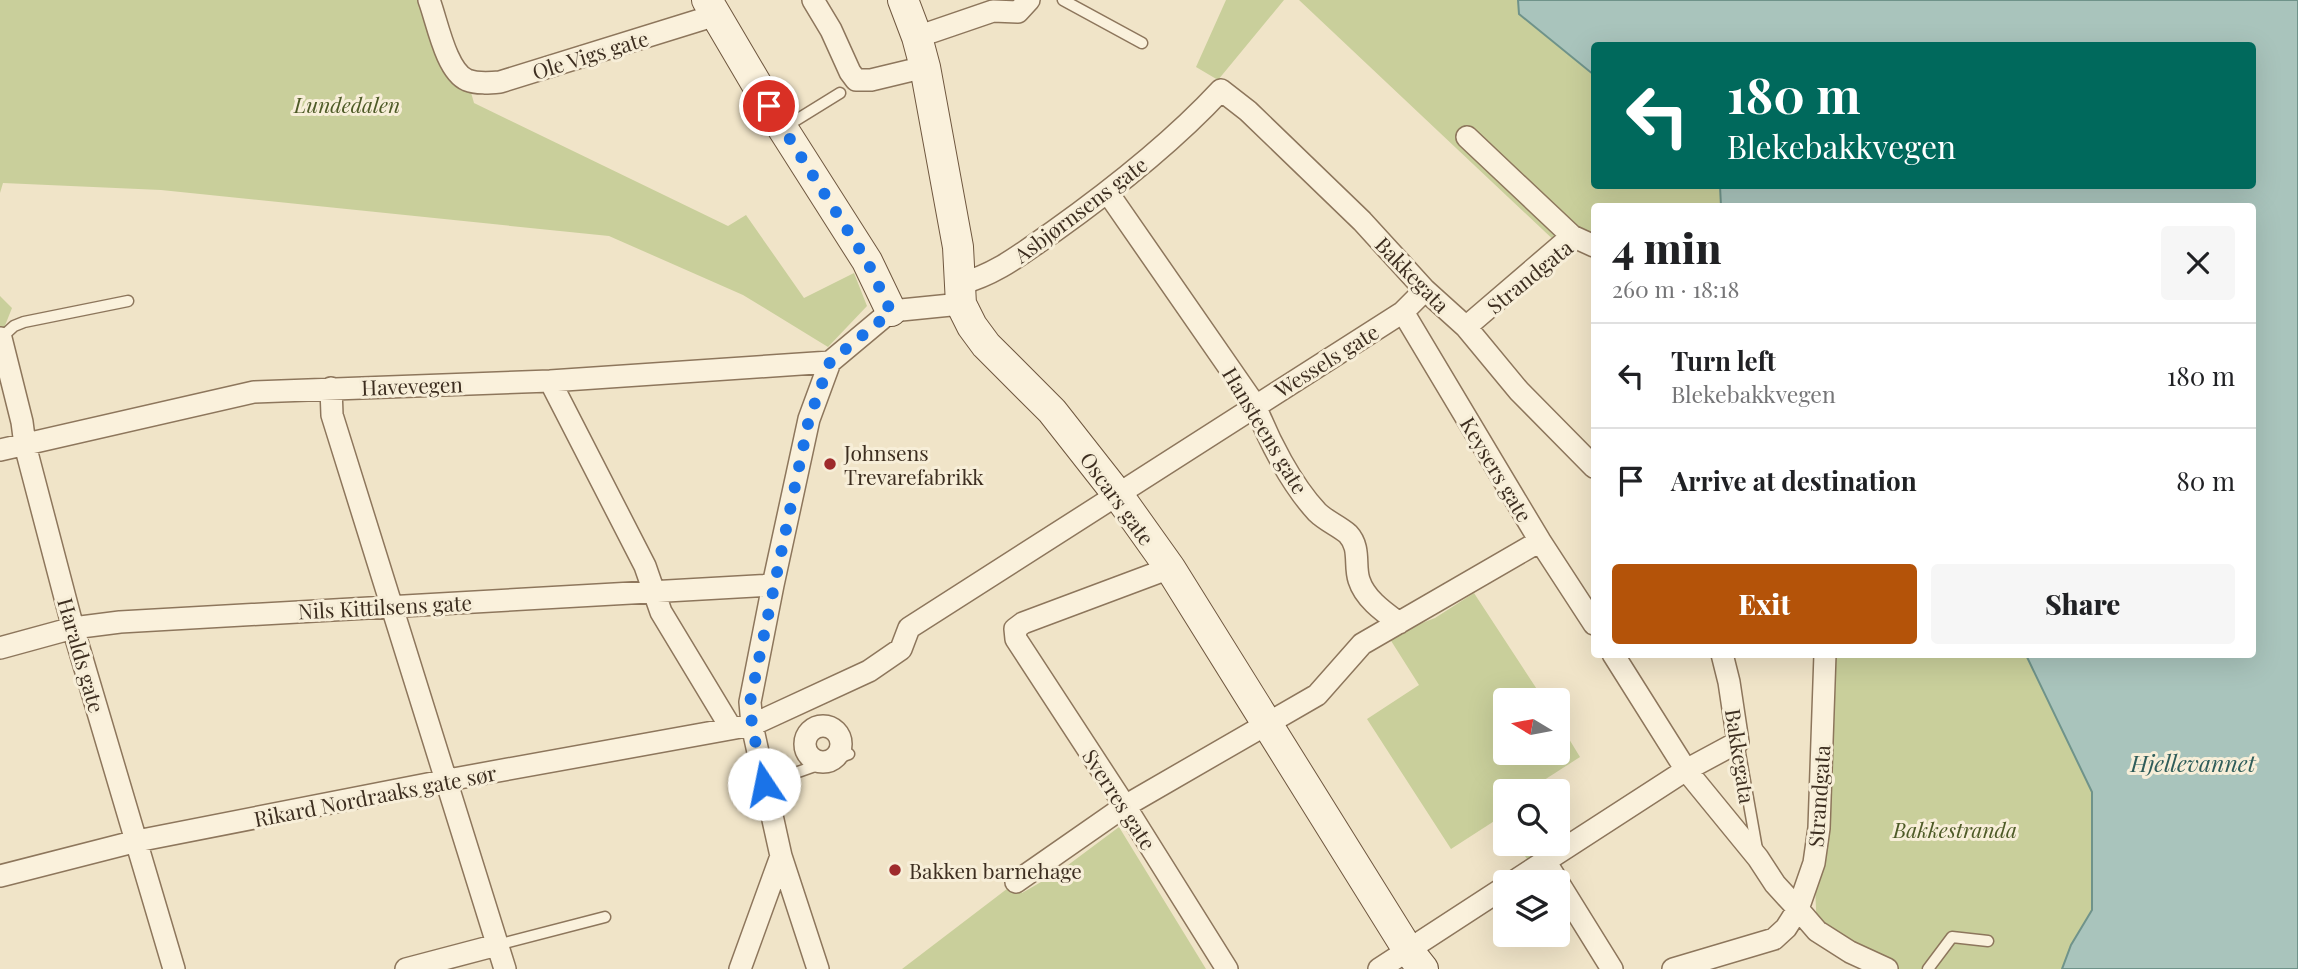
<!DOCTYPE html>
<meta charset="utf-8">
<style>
:root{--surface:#fff;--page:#f6f6f6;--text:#202124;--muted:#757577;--line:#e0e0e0;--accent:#b45309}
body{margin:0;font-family:"Playfair Display",serif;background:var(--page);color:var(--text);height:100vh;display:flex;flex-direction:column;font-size:26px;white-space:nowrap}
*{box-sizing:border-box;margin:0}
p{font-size:23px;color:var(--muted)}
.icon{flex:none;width:38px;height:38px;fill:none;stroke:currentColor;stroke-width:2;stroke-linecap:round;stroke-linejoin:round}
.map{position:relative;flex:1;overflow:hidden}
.drawer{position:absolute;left:1591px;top:203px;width:665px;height:455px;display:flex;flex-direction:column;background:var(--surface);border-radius:7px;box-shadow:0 7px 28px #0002}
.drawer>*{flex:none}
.hud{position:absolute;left:1591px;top:42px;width:665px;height:147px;border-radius:7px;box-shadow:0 7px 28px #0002;background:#00695c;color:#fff;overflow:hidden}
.needle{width:46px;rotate:280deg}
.fabs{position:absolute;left:1493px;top:688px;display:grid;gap:14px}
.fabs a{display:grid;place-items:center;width:77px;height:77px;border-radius:7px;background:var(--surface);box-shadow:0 7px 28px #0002;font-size:35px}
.pin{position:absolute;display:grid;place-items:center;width:60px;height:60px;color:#fff;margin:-30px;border:4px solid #fff;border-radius:50%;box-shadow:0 2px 7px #0007}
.me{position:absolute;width:77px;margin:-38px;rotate:349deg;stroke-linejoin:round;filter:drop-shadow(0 0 5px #0008)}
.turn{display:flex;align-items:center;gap:24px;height:147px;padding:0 21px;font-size:32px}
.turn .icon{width:91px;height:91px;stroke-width:2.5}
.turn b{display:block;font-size:49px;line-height:60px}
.round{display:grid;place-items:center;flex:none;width:74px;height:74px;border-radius:7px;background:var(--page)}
.headline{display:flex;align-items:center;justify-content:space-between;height:119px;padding:0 21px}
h1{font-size:42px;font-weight:800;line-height:52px}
.button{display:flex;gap:14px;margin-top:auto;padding:14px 21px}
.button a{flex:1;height:80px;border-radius:7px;background:var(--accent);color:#fff;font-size:28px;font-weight:800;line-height:80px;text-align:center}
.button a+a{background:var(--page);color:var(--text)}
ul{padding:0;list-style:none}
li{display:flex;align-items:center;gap:21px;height:105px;padding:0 21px;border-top:2px solid var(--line)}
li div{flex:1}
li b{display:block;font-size:26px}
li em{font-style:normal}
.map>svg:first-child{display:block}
.green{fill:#c9cf9b}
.water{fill:#a9c4bc;stroke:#6f938a;stroke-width:2}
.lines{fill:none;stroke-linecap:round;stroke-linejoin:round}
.lane-casing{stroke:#8d765c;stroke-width:13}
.street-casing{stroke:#8d765c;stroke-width:24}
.secondary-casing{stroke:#6f573f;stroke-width:32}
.lane{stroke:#faf1dc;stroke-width:10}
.street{stroke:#faf1dc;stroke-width:21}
.secondary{stroke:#faf1dc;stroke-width:30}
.route{stroke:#1a73e8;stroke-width:12;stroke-dasharray:0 21.6}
.poi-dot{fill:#9e2a2b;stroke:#f7eed8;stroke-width:2.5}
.labels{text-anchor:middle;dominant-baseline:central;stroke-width:6;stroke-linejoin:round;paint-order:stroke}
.street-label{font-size:21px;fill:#3d2e20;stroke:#f7eed8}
.park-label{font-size:21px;font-style:italic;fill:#4d5a26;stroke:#f7eed8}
.poi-label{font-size:21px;fill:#3d2e20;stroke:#f7eed8;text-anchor:start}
.water-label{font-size:23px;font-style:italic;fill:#2f5d5a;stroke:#f7eed8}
</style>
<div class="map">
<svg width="2298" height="969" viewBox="0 0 2298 969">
<rect width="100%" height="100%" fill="#f0e4c8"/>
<path class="green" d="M 0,0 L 423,0 L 470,89 L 474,103 L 728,226 L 746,215 L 804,298 L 854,273 L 867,306 L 828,347 L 743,295 L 609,236 L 161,190 L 3,183 L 0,193 Z
M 1226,0 L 1284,0 L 1218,80 L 1196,67 Z
M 1299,0 L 1518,0 L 1520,14 L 1594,75 L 1594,186 L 1720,186 L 1721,206 L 1594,206 L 1594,246 L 1560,246 Z
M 0,296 L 12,308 L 0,338 Z
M 1474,593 L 1544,700 L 1505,700 L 1505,752 L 1558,752 L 1558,721 L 1580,757 L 1527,791 L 1505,791 L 1505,826 L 1499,818 L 1451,849 L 1367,719 L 1419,685 L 1388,636 L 1435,618 Z
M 1825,655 L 2026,655 L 2092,792 L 2092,910 L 2071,945 L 2062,969 L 1890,969 L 1817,931 L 1814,863 Z
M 1119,827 L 1206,969 L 902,969 L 1016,882 L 1022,893 L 1060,871 Z
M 1517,844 L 1553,844 L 1555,846 L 1529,862 Z"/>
<path class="water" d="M 1518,0 L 2298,0 L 2298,969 L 2062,969 L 2071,945 L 2092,910 L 2092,792 L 2026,655 L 2252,654 L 2252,206 L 1721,206 L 1720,186 L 2252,186 L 2252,46 L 1594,46 L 1594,75 L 1519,14 Z"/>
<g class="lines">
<g class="lane-casing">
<path id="lane" d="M 1063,0 L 1142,43
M 785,127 L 840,93
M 1,338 L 14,326 L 24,322 L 128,301
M 1738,742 L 1757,849
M 764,784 L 849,754
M 497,945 L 605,917
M 1928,969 L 1952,937 L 1988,941"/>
</g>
<g class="street-casing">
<path id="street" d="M 429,0 C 437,21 446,71 467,80 C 477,84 489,83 500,82 L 716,15
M 813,0 L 831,30 L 850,72 L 856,80 L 871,80 L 925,67
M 917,37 L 993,11 L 1018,12 L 1029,0
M 1467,137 L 1572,236 L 1594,246
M 1108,193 L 1255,405 C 1269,441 1291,484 1317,512 C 1326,521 1339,526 1348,534 C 1361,548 1354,565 1359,580 C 1365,599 1384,612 1399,623
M 960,284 C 997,274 1021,254 1053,232 C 1112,190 1171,144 1221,90 L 1248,111 L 1362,221 L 1425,290 L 1466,327 L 1519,391 L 1594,467
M 1403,312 L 1540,541 L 1594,624
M 1466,327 L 1572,236
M 1,338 L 22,422 L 25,445 L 73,628 L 174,969
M 550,381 L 645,566 L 661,612 L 731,728
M 331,388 L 332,415 L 505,969
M 0,450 L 254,392 L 550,381 L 830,362
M 1170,568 L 1023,623 L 1015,629 L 1016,639 L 1125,806 L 1227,969
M 0,648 L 73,628 L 120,622 L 773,585
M 1613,654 L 1686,770 L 1758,858 L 1775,884 L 1798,909 L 1786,928 L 1774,939 L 1673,969
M 1825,654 L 1819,828 L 1814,863 L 1798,909 L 1817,931 L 1850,952 L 1887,969
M805 744a18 18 0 1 1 36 0a18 18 0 1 1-36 0Z
M 1545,861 L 1612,969
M 0,876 L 137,841 L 448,780 L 752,725 L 869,671 L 901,649 L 909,628 L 1403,312 L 1425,290
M 1016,882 L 1125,806 L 1317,695 L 1362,644 L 1540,541
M 1513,882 L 1686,770 L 1738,742 L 1729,682 L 1722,654
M 406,969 L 497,945
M 740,969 L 781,856
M 818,969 L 781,856 L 752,725 L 750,702 L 773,585 L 809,419 L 830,362 L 891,311 L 961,304
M 1379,969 L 1505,887"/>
</g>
<g class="secondary-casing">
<path id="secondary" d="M 707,0 L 783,129 L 867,261 L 891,311
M 903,0 L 917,37 L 925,67 L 958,247 L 961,304 L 972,326 L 986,345 L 1052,411 L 1118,495 L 1170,568 L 1408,950 L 1423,969"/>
</g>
<use href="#lane" class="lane"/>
<use href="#street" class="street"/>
<use href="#secondary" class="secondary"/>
</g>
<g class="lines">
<path class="route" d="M 764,784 L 752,725 L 750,702 L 809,419 L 830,362 L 891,312 L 867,261 L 769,106"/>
</g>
<g class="poi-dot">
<circle cx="830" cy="464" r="7"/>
<circle cx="895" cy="870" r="7"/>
</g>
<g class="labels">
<g class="street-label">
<text transform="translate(590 54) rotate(-17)">Ole Vigs gate</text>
<text transform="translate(1080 209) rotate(-37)">Asbjørnsens gate</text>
<text transform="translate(1413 274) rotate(46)">Bakkegata</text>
<text transform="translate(1529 276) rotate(-39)">Strandgata</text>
<text transform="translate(1326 360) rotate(-32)">Wessels gate</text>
<text transform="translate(412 385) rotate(-2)">Havevegen</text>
<text transform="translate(1266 430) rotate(59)">Hansteens gate</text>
<text transform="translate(1497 469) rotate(59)">Keysers gate</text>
<text transform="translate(1118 498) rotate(54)">Oscars gate</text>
<text transform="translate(385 606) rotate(-3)">Nils Kittilsens gate</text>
<text transform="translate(82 655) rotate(74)">Haralds gate</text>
<text transform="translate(1741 756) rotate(81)">Bakkegata</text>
<text transform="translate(375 795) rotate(-11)">Rikard Nordraaks gate sør</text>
<text transform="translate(1818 796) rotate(-86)">Strandgata</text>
<text transform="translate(1120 799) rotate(57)">Sverres gate</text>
</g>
<g class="park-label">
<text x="347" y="104">Lundedalen</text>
<text x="1955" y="829">Bakkestranda</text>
</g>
<g class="poi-label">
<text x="844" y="452">Johnsens<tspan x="844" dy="24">Trevarefabrikk</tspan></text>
<text x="909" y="870">Bakken barnehage</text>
</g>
<g class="water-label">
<text x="2193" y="762">Hjellevannet</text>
</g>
</g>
</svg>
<div class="fabs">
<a><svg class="needle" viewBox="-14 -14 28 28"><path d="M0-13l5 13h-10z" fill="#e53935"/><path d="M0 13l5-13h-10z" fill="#757577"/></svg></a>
<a><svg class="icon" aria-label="search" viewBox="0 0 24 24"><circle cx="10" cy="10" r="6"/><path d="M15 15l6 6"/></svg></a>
<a><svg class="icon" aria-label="layers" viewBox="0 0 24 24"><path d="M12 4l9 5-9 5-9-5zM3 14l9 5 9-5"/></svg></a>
</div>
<div class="pin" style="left:769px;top:106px;background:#d93025"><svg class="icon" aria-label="arrive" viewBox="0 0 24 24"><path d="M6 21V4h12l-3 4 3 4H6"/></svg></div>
<svg class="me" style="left:764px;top:784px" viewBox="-20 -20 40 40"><circle r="19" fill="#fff"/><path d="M0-13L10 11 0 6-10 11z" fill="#1a73e8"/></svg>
<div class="hud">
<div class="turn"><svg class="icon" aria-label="left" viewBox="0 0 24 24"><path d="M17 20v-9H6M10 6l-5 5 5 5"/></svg><div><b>180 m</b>Blekebakkvegen</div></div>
</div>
<section class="drawer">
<div class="headline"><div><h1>4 min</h1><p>260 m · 18:18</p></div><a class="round"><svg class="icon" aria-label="close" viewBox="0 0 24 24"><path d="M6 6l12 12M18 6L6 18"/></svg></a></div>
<ul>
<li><svg class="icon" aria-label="left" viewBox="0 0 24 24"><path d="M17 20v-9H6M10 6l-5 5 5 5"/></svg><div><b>Turn left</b><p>Blekebakkvegen</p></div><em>180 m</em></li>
<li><svg class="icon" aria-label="arrive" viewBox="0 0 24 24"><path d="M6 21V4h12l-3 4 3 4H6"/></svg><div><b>Arrive at destination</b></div><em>80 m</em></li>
</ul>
<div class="button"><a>Exit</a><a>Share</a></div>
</section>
</div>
